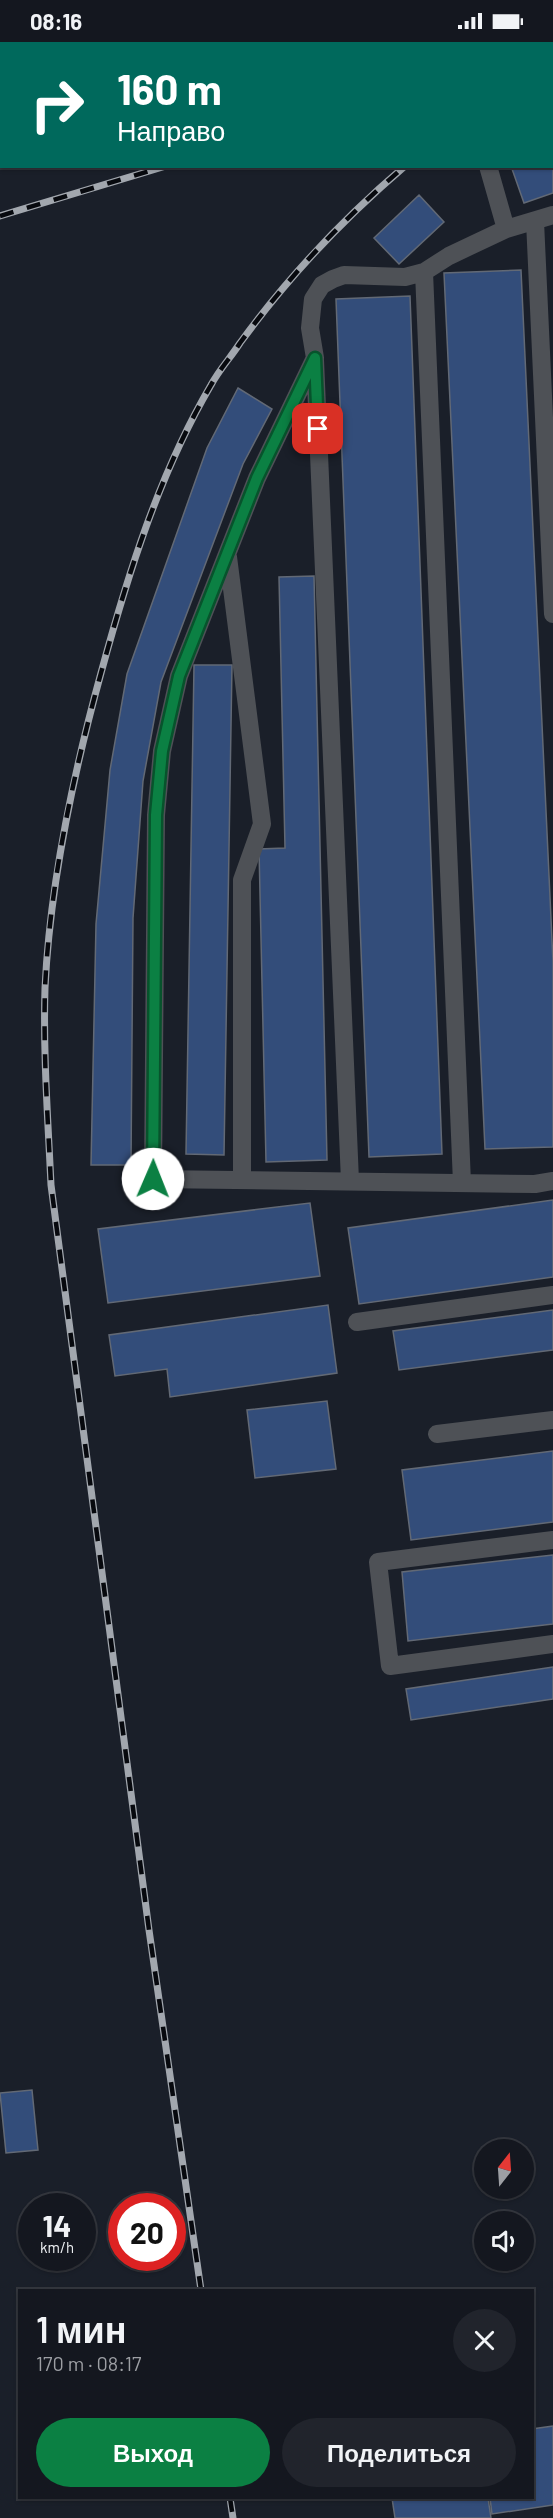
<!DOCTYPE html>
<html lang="ru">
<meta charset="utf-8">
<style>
:root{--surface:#14171f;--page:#21242c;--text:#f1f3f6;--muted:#9d9fa4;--line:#33363d;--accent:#0b8043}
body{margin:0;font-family:Barlow,sans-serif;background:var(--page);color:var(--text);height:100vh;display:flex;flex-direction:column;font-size:22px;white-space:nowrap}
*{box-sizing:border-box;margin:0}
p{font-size:20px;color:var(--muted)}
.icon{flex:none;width:33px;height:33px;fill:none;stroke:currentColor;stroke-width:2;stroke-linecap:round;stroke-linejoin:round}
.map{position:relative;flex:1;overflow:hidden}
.sheet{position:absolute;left:18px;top:2247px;width:516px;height:210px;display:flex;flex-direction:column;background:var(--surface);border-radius:0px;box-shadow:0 2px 4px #0004,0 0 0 2px var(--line)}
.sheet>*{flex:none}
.top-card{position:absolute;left:0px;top:0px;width:554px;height:126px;box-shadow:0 2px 4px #0004,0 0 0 2px var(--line);background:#00695c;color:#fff;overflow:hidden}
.needle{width:39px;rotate:17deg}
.tools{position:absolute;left:474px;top:2097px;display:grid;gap:12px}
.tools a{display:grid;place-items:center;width:60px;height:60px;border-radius:50%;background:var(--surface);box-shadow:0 2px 4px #0004,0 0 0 2px var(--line);font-size:30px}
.speed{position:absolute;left:18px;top:2151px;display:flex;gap:12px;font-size:30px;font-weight:700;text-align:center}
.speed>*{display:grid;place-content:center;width:78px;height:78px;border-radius:50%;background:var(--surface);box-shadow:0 2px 4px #0004,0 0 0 2px var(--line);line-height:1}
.speed small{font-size:15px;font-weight:400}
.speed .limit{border:9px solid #d22;background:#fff;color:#111}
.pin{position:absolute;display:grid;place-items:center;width:51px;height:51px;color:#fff;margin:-26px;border-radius:12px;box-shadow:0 3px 9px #0006}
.me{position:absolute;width:66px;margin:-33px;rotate:1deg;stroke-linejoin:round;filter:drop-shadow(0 0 4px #0008)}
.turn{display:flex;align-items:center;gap:21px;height:126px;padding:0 18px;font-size:27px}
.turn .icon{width:78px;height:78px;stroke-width:2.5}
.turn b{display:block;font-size:42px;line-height:51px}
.round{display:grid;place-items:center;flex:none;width:63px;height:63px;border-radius:32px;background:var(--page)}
.summary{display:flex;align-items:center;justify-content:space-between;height:102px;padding:0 18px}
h1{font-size:36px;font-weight:600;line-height:45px}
.cta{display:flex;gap:12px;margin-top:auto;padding:12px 18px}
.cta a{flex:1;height:69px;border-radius:36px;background:var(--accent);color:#fff;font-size:24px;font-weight:600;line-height:69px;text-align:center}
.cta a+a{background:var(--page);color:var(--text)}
.status{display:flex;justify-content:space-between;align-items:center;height:42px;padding:0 30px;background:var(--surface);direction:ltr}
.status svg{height:16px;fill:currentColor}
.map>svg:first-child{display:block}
.building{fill:#334d7a;stroke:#626975;stroke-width:1.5}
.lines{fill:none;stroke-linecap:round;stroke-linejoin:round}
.minor{stroke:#4e5156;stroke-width:18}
.rail-casing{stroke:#a2a7ae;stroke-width:7}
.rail{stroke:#07090e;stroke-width:4.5;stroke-dasharray:14;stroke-linecap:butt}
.route-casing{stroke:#07532c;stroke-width:15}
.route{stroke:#0b8043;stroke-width:10}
</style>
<div class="status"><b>08:16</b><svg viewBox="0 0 49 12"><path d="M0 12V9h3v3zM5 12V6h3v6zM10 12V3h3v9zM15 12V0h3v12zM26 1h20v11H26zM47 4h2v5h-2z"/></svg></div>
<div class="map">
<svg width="553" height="2476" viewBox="0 0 553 2476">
<rect width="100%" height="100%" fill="#1a1f29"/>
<path class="building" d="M 553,100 L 553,151 L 524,161 L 511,124 L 552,124 Z
M 419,153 L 444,180 L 399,222 L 374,196 Z
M 521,228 L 553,920 L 553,1105 L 485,1107 L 444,231 Z
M 410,254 L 442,1112 L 369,1115 L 336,257 Z
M 238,346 L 272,367 L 243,422 L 161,640 L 143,739 L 133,876 L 131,1123 L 91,1123 L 96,882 L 110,728 L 127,632 L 207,406 Z
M 314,534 L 327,1118 L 266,1120 L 259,807 L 285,806 L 279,535 Z
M 194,623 L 232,623 L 224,1113 L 186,1112 Z
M 553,1158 L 553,1235 L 359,1262 L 348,1186 Z
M 310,1161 L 320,1234 L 108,1261 L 98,1187 Z
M 328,1263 L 337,1331 L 170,1355 L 167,1327 L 115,1334 L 109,1293 Z
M 553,1268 L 553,1308 L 399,1328 L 393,1289 Z
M 327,1359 L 336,1427 L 255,1436 L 247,1368 Z
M 553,1409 L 553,1480 L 411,1498 L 402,1428 Z
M 553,1513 L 553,1582 L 408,1599 L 402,1530 Z
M 553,1625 L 553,1657 L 411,1678 L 406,1647 Z
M 32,2048 L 38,2108 L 6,2111 L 0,2051 Z
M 553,2384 L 553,2463 L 492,2472 L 490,2456 L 532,2456 L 532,2387 Z
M 392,2456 L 488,2456 L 491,2476 L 395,2476 Z"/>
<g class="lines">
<path class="minor" d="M 552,46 L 553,45
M 488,124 L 506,187
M 553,173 L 506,187 L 449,214 L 424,230 L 405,235 L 344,233 L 333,237 L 322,243 L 313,257 L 310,286 L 315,316 L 257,436 L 179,634 L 162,709 L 156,773 L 153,1137 L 535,1142 L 553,1139
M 535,179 L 553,572
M 424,230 L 462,1141
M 315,318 L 350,1139
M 228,515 L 262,782 L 242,838 L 242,1138
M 357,1280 L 553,1253
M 437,1392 L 553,1378
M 553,1498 L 378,1520 L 390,1624 L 553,1602"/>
<g class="rail-casing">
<path id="rail" d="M 552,22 L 553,22
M 0,174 L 166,124
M 201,2248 L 149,1888 L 51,1143 C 48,1078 43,1012 45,946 C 50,840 73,733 101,631 C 128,532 159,432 211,343 C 219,328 231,315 240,301 C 288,235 343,177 405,124
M 230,2456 L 233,2476"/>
</g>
<use href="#rail" class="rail"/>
</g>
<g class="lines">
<g class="route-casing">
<path id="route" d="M 153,1137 L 156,773 L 162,709 L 179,634 L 257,436 L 315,316 L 318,387"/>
</g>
<use href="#route" class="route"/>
</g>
</svg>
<div class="tools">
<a><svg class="needle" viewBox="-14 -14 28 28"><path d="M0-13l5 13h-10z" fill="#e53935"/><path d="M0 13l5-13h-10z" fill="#9d9fa4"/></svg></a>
<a><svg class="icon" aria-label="sound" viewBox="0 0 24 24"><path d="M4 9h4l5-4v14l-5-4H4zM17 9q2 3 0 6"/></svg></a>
</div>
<div class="speed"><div>14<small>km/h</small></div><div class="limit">20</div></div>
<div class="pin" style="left:318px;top:387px;background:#d93025"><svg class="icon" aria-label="arrive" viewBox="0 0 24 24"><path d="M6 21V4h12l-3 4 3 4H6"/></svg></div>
<svg class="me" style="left:153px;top:1137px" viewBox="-20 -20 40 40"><circle r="19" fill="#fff"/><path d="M0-13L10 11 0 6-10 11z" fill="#0b8043"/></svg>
<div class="top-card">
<div class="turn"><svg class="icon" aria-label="right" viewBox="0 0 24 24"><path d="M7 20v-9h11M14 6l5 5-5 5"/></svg><div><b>160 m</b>Направо</div></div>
</div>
<section class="sheet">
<div class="summary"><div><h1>1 мин</h1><p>170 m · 08:17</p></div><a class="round"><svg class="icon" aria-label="close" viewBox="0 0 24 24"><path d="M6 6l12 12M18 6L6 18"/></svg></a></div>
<div class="cta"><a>Выход</a><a>Поделиться</a></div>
</section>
</div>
